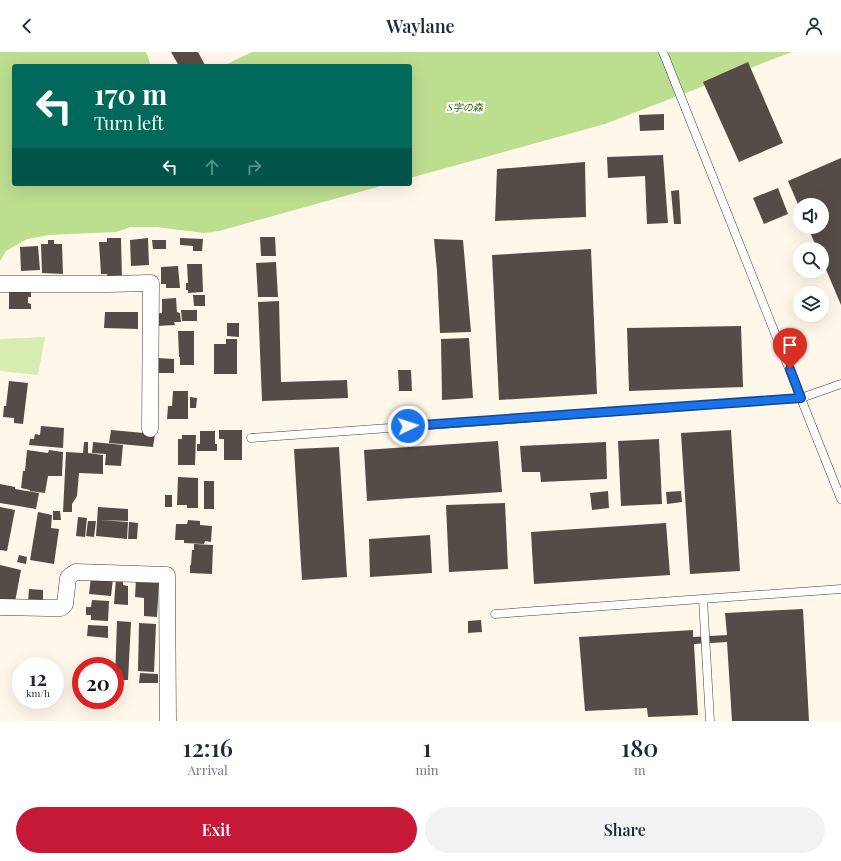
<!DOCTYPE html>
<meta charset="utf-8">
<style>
:root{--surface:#fff;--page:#f2f2f3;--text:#1f2937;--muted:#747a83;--accent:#c51937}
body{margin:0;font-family:"Playfair Display","Noto Sans JP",serif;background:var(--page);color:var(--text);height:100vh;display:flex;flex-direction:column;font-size:15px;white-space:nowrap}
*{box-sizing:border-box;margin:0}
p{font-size:13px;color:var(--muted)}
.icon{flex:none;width:22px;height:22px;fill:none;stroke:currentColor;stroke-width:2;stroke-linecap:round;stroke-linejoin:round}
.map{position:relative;height:669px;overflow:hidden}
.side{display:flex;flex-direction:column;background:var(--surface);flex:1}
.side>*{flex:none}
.hud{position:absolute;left:12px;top:12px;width:400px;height:122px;border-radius:4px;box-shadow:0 4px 16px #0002;background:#00695c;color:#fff;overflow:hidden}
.controls{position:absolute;left:793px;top:146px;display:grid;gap:8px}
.controls a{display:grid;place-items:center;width:36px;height:36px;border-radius:50%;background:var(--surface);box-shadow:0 4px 16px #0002;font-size:20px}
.speed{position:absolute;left:12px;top:605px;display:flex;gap:8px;font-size:20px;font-weight:700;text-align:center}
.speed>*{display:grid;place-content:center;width:52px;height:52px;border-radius:50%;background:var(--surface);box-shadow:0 4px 16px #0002;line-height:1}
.speed small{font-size:10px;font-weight:400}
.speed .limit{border:6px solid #d22;background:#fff;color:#111}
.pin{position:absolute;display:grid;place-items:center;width:34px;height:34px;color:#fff;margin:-41px -17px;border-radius:50% 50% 50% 0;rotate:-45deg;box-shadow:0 0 4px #0007}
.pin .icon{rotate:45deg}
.me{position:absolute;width:44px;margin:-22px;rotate:86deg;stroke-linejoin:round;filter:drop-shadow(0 0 3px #0008)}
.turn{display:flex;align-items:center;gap:14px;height:84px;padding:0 16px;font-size:18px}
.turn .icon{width:52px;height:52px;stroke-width:2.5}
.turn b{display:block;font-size:28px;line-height:34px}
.lanes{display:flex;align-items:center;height:38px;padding:0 16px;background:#0003;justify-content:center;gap:20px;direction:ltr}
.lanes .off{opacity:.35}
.eta{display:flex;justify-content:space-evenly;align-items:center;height:68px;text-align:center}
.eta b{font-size:24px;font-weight:600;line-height:28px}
.cta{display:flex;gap:8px;margin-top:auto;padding:8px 16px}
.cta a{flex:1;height:46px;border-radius:24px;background:var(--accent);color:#fff;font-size:16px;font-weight:600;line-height:46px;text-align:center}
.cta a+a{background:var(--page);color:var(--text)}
header{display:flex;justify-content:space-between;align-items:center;height:52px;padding:0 16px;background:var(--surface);font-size:18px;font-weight:600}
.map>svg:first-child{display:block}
.green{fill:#d7ecb1}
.forest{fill:#bcde8f}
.building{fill:#554b47}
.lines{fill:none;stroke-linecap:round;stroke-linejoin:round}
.lane-casing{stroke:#3e3e3e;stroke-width:9}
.street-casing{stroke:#3e3e3e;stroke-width:17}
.lane{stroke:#fff;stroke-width:8}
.street{stroke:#fff;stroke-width:16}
.route-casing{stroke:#114b97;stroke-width:10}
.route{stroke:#1a73e8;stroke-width:7}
.labels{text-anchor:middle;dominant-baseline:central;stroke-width:4;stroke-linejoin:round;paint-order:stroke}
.park-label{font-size:10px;font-style:italic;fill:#326717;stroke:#fff}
</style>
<header><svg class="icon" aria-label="back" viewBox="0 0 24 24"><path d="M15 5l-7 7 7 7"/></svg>Waylane<svg class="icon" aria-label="person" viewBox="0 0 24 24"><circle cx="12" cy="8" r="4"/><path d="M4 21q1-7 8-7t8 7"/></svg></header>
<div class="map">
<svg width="841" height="669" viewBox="0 0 841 669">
<rect width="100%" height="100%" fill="#fff8ea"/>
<path class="green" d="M 45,285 L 38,323 L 0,319 L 0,287 Z"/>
<path class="forest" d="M 0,0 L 146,0 L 151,14 L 14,14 L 14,132 L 388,132 L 219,179 L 204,181 L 156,175 L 131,175 L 116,180 L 49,183 L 27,187 L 6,199 L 0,209 Z
M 252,0 L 792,0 L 605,72 L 410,126 L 410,14 L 223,14 Z"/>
<path class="building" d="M 171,0 L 198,0 L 205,13 L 203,14 L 179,14 Z
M 748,10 L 783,91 L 739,110 L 703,30 Z
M 664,62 L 664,78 L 640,79 L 639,63 Z
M 663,103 L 668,171 L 647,172 L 645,124 L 608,126 L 607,105 Z
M 841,106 L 841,253 L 822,208 L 822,197 L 817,197 L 808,175 L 822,175 L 822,153 L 800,153 L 800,157 L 788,129 Z
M 585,110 L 586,165 L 495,169 L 497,117 Z
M 778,136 L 788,162 L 764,172 L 753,146 Z
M 679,138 L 681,172 L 674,172 L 671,139 Z
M 260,185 L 275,185 L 276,204 L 261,204 Z
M 107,186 L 121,186 L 122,226 L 108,226 L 107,222 L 101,222 L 99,190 L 107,190 Z
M 148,186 L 149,213 L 131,214 L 130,188 Z
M 180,186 L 203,187 L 202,199 L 193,199 L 193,194 L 180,193 Z
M 434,187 L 463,188 L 471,280 L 440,281 L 437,219 Z
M 48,188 L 54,188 L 54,192 L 62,192 L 63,222 L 42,221 L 41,192 L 48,192 Z
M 152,188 L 166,188 L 166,197 L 153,197 Z
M 38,194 L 40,218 L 21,219 L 20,195 Z
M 591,197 L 597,342 L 499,348 L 492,203 Z
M 276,210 L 278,245 L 258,245 L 256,211 Z
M 187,212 L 202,212 L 203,240 L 188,241 L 188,238 L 186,238 L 186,231 L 188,231 Z
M 178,214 L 180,236 L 166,236 L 166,232 L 161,232 L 161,215 Z
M 9,233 L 31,240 L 31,245 L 28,245 L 28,251 L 31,252 L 31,257 L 9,257 Z
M 193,243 L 205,243 L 205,254 L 194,254 Z
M 176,246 L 177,260 L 180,261 L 181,270 L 174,270 L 175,273 L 156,274 L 155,262 L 162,261 L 162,247 Z
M 279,249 L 281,330 L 347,328 L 348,346 L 262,349 L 258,250 Z
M 181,258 L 197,258 L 197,269 L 182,269 Z
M 105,260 L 138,260 L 138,277 L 104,276 Z
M 227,271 L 239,271 L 239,285 L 227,284 Z
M 741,274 L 743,335 L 629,339 L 627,276 Z
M 178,279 L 194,279 L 194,313 L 180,313 L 180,305 L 179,305 Z
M 469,286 L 473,346 L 442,348 L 441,287 Z
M 226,287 L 237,287 L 237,322 L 214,322 L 214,292 L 226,292 Z
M 158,306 L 174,307 L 174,321 L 158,321 Z
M 398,318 L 411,318 L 412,339 L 399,339 Z
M 9,329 L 28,331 L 23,372 L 14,371 L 14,366 L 3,365 L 4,354 L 6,354 Z
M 173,339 L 188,339 L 188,367 L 167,367 L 168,354 L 172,354 Z
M 190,345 L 197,346 L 196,356 L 190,356 Z
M 41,374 L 64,376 L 63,396 L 29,393 L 30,387 L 34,387 L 35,382 L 40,383 Z
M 111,378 L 155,382 L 153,395 L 109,391 Z
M 219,378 L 242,378 L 242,408 L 224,408 L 224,387 L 219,387 Z
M 731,378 L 740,519 L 690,522 L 681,381 Z
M 200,379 L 215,379 L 215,392 L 217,392 L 217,399 L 197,399 L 197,392 L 200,392 Z
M 182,383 L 196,383 L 195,413 L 178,413 L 178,387 L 182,387 Z
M 659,387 L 662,452 L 621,454 L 618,389 Z
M 498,389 L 502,440 L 367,449 L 364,398 Z
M 84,390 L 88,390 L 88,401 L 103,403 L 103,422 L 79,421 L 77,444 L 72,452 L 72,460 L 63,460 L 66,400 L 83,401 Z
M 93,390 L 123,393 L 121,414 L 105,413 L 106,402 L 92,401 Z
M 606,390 L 607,427 L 541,430 L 540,420 L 522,420 L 520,394 Z
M 339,395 L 347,525 L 302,528 L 294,397 Z
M 27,398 L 48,401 L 49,398 L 63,400 L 62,424 L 48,424 L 45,441 L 30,439 L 30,438 L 21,436 L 23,419 L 25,419 Z
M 178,425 L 198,426 L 198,456 L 187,456 L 187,453 L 177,453 Z
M 204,429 L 214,429 L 214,457 L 204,457 Z
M 0,432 L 15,435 L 15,437 L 39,441 L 36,457 L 0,451 Z
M 608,439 L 609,456 L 592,458 L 590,441 Z
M 681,439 L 682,450 L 667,452 L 666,440 Z
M 165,443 L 172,443 L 172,455 L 165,455 Z
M 505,451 L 508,517 L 449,520 L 446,453 Z
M 0,455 L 15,458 L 7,499 L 0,498 Z
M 98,455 L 128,457 L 128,469 L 100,468 L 128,470 L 127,487 L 96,484 Z
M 53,459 L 60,459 L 61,468 L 53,468 Z
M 38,460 L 52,463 L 51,476 L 59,477 L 54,512 L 30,508 Z
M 78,465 L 87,466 L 85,485 L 76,484 Z
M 188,468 L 200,469 L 200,473 L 212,474 L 211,490 L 205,489 L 204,492 L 184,491 L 184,488 L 175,488 L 176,472 L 187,472 Z
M 88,469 L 96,469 L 94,485 L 86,484 Z
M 129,470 L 138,471 L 137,487 L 128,487 Z
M 666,471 L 670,523 L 534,532 L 531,480 Z
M 430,483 L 432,521 L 370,525 L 369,487 Z
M 194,492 L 213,493 L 212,522 L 190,521 L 190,513 L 191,513 L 192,498 L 194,498 Z
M 19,503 L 27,505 L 26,512 L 17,510 Z
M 0,513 L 21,518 L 15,550 L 0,549 Z
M 91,525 L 113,527 L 111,544 L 89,542 Z
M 116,526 L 123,527 L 123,533 L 128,534 L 128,553 L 114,552 Z
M 136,527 L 159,528 L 157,565 L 144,564 L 144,546 L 135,545 Z
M 29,537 L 43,538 L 43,551 L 28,550 Z
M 92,548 L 109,549 L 108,569 L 91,568 L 91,563 L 86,563 L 86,555 L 91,555 Z
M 803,557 L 809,669 L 732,669 L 727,590 L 694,592 L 698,663 L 648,665 L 647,656 L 585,659 L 579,585 L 693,578 L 693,585 L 727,583 L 725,561 Z
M 481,568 L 482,580 L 468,581 L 468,569 Z
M 117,569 L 131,570 L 128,628 L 115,628 Z
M 139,571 L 156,572 L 154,620 L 138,619 Z
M 88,573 L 108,574 L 108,586 L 87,584 Z
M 140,621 L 158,622 L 158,631 L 139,631 Z"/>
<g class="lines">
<g class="lane-casing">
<path id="lane" d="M 663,0 L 841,447
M 251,386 L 801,346 L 841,332
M 703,547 L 710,669
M 495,562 L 841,537"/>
</g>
<g class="street-casing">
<path id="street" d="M 0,232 L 107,232 L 151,231 L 150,377
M 0,555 L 47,556 L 61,556 L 65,552 L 68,526 L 71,523 L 76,520 L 167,523 L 168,669"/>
</g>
<use href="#lane" class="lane"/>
<use href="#street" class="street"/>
</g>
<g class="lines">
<g class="route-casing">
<path id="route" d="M 408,374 L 801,346 L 790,317"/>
</g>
<use href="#route" class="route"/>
</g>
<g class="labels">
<g class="park-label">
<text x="465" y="55">S字の森</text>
</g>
</g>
</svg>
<div class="controls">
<a><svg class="icon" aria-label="sound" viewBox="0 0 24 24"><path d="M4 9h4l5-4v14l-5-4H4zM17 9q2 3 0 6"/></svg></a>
<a><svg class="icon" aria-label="search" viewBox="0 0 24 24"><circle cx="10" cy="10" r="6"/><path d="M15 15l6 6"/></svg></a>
<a><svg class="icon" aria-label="layers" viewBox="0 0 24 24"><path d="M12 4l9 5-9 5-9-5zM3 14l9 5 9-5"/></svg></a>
</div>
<div class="speed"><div>12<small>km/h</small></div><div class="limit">20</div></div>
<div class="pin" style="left:790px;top:317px;background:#d93025"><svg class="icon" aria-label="arrive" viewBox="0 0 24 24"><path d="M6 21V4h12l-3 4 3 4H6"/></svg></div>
<svg class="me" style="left:408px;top:374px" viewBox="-20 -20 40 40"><circle r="17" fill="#1a73e8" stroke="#fff" stroke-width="3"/><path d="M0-11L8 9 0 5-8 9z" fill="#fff"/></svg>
<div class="hud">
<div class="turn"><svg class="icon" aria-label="left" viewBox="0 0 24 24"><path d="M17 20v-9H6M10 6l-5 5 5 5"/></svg><div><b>170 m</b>Turn left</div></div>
<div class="lanes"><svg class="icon" aria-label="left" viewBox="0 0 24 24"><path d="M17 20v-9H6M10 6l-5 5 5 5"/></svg><svg class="icon off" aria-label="ahead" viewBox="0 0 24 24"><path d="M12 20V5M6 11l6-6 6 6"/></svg><svg class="icon off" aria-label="right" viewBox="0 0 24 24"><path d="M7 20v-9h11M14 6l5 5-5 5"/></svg></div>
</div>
</div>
<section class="side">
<div class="eta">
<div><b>12:16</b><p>Arrival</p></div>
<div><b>1</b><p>min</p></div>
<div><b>180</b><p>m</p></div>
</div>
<div class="cta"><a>Exit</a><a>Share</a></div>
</section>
